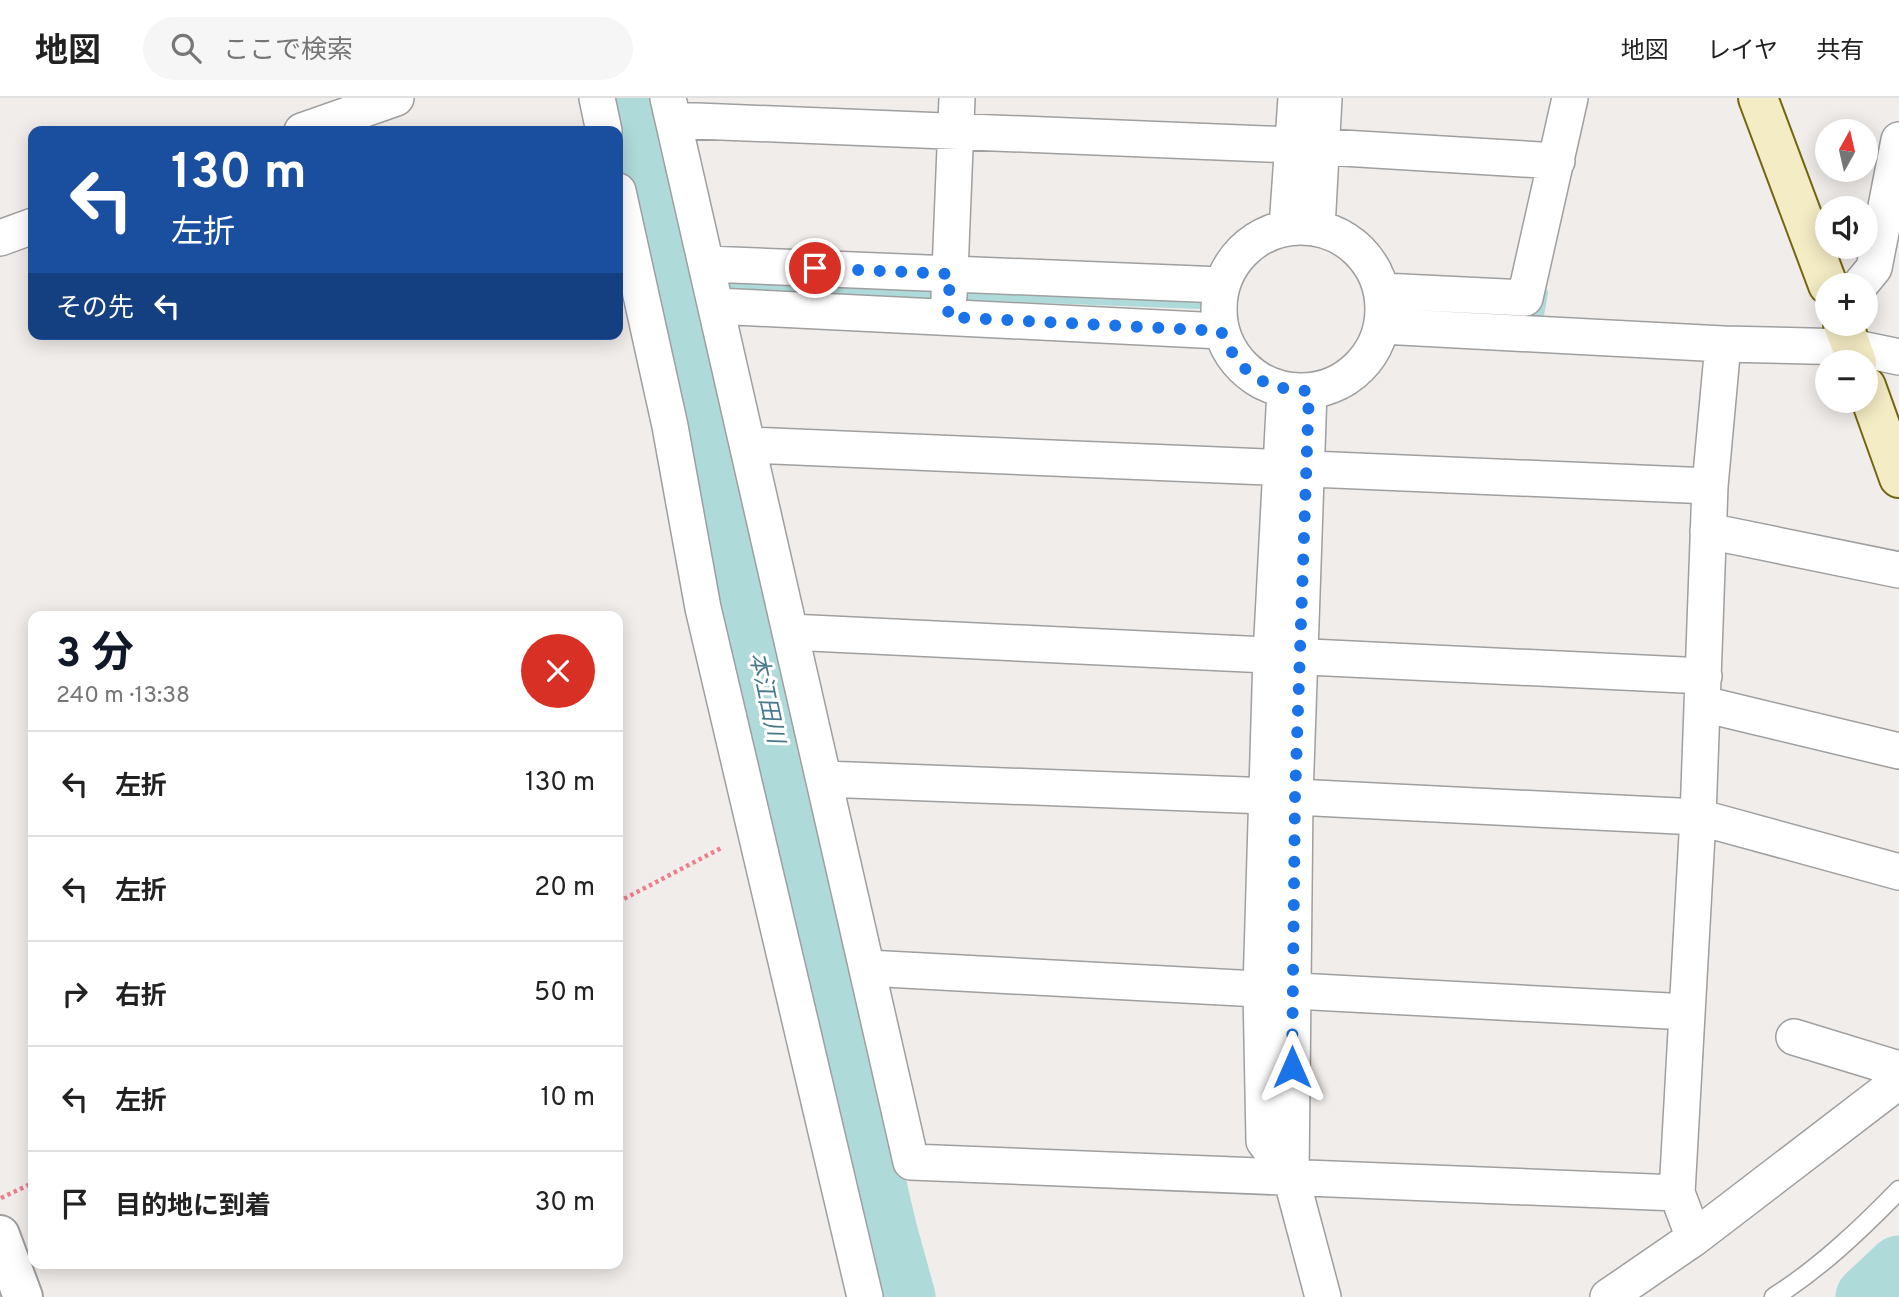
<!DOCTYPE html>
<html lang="ja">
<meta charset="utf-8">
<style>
:root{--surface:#fff;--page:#f6f6f6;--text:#222;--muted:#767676;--line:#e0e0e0;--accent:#111827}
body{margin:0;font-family:Overpass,"Noto Sans JP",sans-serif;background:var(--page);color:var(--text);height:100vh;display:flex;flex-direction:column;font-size:26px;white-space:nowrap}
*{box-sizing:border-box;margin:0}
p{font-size:23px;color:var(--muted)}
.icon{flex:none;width:38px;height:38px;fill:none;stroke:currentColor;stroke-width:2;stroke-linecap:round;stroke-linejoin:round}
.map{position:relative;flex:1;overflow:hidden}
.side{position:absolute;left:28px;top:513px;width:595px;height:658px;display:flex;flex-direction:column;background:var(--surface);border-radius:14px;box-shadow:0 4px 18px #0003}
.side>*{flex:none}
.top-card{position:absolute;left:28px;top:28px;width:595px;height:214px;border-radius:14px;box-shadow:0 4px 18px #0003;background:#1a4fa0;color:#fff;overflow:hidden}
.needle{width:46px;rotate:8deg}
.tools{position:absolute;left:1815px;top:21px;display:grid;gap:14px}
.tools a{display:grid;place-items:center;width:63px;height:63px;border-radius:50%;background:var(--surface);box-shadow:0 4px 18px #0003;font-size:35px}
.pin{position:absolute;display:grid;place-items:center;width:60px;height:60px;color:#fff;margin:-30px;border:4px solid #fff;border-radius:50%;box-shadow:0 2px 7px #0007}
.me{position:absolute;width:77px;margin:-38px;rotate:0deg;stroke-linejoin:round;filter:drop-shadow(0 0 5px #0008)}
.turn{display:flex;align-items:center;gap:24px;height:147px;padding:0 28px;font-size:32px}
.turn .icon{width:91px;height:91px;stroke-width:2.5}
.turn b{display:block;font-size:49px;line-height:60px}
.then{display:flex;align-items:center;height:66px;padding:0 28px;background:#0003;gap:14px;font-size:26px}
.round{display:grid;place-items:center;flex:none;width:74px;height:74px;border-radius:37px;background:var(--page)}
.head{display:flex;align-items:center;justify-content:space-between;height:119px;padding:0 28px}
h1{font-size:42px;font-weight:700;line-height:52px;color:var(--accent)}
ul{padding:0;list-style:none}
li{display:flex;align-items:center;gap:21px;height:105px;padding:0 28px;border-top:2px solid var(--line)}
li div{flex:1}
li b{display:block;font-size:26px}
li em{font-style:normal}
header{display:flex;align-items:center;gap:42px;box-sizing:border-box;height:98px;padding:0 35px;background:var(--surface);border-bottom:2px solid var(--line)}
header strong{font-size:33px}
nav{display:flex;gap:38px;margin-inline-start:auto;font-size:24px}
.search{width:490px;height:63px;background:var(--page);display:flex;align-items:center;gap:18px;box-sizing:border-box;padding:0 24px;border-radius:38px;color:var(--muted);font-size:26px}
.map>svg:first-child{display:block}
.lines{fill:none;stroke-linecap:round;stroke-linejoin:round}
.stream{stroke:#afdada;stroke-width:10}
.river{stroke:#afdada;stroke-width:63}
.service-casing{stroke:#9f9f9f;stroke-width:21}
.minor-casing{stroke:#9f9f9f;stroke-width:38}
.tertiary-casing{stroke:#9f9f9f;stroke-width:42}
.secondary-casing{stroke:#726710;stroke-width:42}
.path{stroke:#ed7e8b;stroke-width:4.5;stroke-dasharray:3.5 3.5;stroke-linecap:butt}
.service{stroke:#fff;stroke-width:18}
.minor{stroke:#fff;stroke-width:35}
.tertiary{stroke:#fff;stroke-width:38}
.secondary{stroke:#f4ecc4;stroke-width:38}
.route{stroke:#1a73e8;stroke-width:12;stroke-dasharray:0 21.6}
.labels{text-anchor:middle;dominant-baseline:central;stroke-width:6;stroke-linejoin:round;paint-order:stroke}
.water-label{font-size:23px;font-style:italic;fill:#48788b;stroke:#fff}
</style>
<header>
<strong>地図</strong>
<div class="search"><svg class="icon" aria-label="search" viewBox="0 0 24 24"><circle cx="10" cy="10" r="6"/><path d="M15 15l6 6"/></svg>ここで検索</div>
<nav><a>地図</a><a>レイヤ</a><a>共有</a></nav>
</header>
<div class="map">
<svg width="1899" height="1199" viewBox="0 0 1899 1199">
<rect width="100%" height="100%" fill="#f1edea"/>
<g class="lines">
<path class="stream" d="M 673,186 L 1199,206
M 1529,221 L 1538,222 L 1543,195"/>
<path class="river" d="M 635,0 L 681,229 L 827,882 L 886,1134 L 904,1199
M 1867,1199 L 1899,1169"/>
<g class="service-casing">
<path id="service" d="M 1774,1199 C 1820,1170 1861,1131 1899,1092"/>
</g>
<g class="minor-casing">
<path id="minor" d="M 597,0 L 604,33
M 668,0 L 911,1064 L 1677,1095
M 673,22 L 1293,47 L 1557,63
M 302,33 L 396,0
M 618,93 L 670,328 L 703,510 L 865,1199
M1219 211a82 82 0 1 1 164 0a82 82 0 1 1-164 0Z
M 1287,130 L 1296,0
M 1317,130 L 1324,0
M 0,140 L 33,128
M 707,166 L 1222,187
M 1860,187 L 1874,170 L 1899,42
M 1382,193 L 1525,200 L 1570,0
M 949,199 L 957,0
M 716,208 L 1221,233
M 1382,228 L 1723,246 L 1851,249 L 1899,259
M 1285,292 L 1271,558 L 1261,891 L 1264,1043 L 1291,1079
M 1309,293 L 1295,699 L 1291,1079 L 1323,1199
M 748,347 L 1710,388
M 1708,433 L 1899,472
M 790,534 L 1704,578
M 1703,606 L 1899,653
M 824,681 L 1295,699 L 1698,719 L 1899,774
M 867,870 L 1687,914
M 1794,939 L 1899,971
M 1694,1140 L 1677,1095 L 1698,719 L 1710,388 L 1723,246
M 1608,1199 L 1694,1140 L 1899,983"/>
</g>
<g class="tertiary-casing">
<path id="tertiary" d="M 0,1137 L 23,1199"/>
</g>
<g class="secondary-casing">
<path id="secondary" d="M 1758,0 L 1828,187
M 1843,226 L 1857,264
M 1866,288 L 1899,380"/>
</g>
<path class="path" d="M 618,804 L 723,749
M 1,1100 L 33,1085"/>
<use href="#service" class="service"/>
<use href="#minor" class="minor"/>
<use href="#tertiary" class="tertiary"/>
<use href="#secondary" class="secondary"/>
</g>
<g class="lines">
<path class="route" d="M 815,170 L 950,176 L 948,219 L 1221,233 C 1240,276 1262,291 1309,293 L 1295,699 L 1292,969"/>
</g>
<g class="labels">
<g class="water-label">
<text transform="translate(765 600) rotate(78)">本江田川</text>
</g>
</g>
</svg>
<div class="tools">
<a><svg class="needle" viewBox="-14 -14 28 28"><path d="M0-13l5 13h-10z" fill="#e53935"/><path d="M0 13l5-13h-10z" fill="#767676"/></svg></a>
<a><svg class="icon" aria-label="sound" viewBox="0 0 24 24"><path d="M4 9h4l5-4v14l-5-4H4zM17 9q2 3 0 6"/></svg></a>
<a>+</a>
<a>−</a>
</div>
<div class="pin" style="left:815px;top:170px;background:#d93025"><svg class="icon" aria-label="arrive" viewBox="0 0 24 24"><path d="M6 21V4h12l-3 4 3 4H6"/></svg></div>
<svg class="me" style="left:1292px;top:969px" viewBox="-20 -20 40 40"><path d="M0-17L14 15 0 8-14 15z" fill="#1a73e8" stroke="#fff" stroke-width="4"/></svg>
<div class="top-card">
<div class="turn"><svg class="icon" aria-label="left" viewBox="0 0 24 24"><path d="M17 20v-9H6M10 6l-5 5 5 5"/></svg><div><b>130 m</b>左折</div></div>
<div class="then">その先<svg class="icon" aria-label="left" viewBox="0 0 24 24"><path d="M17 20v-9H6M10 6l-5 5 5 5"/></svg></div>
</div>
<section class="side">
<div class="head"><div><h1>3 分</h1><p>240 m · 13:38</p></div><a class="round" style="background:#d93025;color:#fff"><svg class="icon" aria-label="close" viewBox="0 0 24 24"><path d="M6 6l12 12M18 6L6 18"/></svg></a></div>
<ul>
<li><svg class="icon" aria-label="left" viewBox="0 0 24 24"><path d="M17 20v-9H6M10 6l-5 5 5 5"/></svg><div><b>左折</b></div><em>130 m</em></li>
<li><svg class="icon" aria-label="left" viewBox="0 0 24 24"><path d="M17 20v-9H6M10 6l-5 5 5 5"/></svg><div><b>左折</b></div><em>20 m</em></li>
<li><svg class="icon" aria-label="right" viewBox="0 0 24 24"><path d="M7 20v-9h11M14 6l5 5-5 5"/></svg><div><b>右折</b></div><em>50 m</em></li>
<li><svg class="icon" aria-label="left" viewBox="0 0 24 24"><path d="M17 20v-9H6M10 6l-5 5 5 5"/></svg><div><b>左折</b></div><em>10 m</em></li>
<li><svg class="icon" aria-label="arrive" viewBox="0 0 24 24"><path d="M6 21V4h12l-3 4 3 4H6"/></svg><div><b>目的地に到着</b></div><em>30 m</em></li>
</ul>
</section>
</div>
